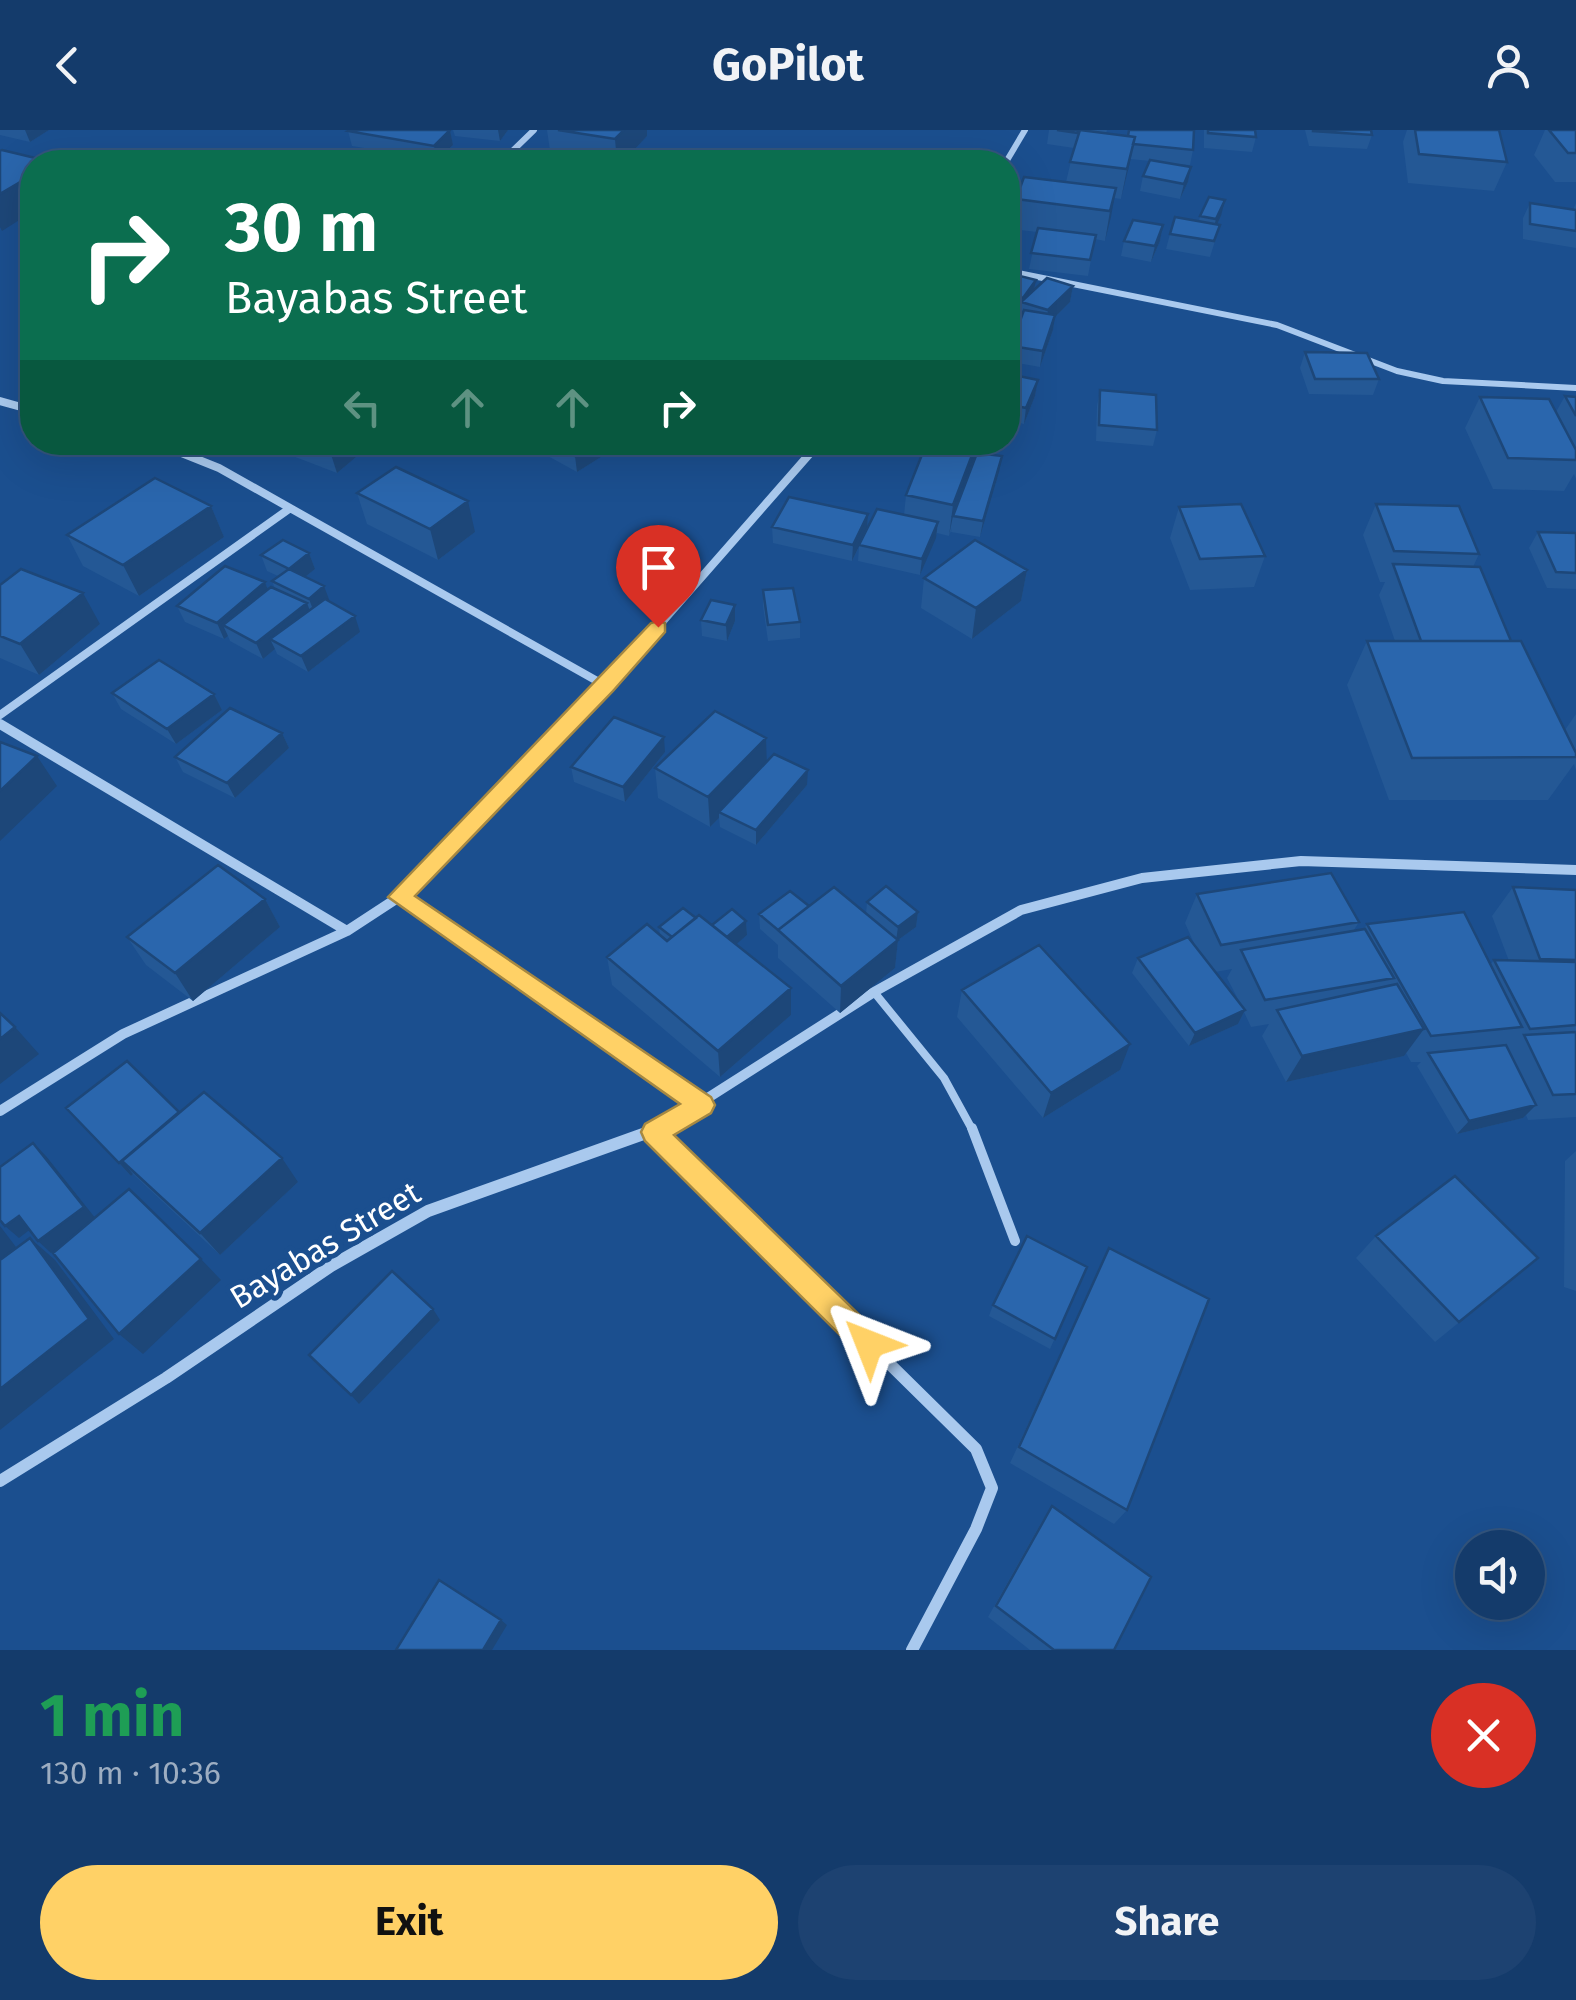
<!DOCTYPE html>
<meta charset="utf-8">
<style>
:root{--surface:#143b6b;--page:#1d4271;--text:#f1f3f6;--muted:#9dadc1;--line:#33557e;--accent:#ffd166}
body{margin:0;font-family:"Fira Sans",sans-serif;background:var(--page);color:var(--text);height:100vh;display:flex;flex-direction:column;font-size:38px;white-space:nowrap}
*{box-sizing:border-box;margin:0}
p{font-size:32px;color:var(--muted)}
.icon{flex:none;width:55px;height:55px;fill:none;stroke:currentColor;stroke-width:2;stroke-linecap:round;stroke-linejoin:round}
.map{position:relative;height:1520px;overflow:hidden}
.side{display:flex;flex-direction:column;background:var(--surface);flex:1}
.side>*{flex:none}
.top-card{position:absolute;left:20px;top:20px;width:1000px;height:305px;border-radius:40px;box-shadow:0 10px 40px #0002,0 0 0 2px var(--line);background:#0b6e4f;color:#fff;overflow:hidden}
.controls{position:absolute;left:1455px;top:1400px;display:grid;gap:20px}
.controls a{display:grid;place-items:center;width:90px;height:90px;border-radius:50%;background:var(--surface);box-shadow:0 10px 40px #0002,0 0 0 2px var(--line);font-size:50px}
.pin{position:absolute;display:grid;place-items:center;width:85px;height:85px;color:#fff;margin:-102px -42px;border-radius:50% 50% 50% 0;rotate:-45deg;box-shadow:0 0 10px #0007}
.pin .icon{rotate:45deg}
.me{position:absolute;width:110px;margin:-55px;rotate:315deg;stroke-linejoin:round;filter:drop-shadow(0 0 8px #0008)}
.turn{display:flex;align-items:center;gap:35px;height:210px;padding:0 40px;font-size:45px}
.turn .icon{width:130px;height:130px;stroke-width:2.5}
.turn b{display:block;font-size:70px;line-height:85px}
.lanes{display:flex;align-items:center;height:95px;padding:0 40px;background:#0003;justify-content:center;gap:50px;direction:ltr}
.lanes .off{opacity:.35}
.round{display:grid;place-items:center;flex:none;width:105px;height:105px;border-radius:52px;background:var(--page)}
.summary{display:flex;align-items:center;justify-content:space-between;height:170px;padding:0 40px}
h1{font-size:60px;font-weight:700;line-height:75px;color:#1e9e55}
.primary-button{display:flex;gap:20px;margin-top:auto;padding:20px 40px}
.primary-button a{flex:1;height:115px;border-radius:60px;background:var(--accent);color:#111;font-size:40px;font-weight:700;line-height:115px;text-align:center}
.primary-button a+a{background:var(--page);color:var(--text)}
header{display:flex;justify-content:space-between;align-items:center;height:130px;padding:0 40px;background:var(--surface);font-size:45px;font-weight:700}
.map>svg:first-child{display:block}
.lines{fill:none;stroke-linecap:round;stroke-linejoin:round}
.lane-far2{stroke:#a9c9ee;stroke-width:5}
.lane-far1{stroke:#a9c9ee;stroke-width:8}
.lane{stroke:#a9c9ee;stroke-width:10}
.street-far3{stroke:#a9c9ee;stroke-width:6}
.street-far2{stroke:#a9c9ee;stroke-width:8}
.street-far1{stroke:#a9c9ee;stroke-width:10}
.street{stroke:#a9c9ee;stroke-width:12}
.wall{fill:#245895;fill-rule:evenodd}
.shaded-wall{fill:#1d4779}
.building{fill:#2a66ad;stroke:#1d4779;stroke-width:2.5}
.route{fill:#ffd166;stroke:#a68842;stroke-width:2.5}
.labels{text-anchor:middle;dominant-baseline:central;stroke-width:10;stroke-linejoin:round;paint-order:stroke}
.near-street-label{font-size:32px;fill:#fff;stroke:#1b4f8f}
</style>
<header><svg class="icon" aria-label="back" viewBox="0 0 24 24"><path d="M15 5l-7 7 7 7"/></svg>GoPilot<svg class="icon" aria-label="person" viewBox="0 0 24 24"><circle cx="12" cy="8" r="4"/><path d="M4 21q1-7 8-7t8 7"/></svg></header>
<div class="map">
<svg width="1576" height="1520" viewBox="0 0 1576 1520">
<rect width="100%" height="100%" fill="#1b4f8f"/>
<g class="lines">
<path class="lane-far2" d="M 411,32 L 415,28"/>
<path class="lane-far1" d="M 874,862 L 944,948 L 973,1001"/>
<path class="lane" d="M 972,998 L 1015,1111"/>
<path class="street-far3" d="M 501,32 L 534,0
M 1006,32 L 1025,0
M 1008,141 L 1277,195 L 1397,241 L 1443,251 L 1576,258"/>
<path class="street-far2" d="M 0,271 L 32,280
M 154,312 L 219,338 L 606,556 L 820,312
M 789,312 L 812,321
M 0,585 L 289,379
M 575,588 L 606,556"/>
<path class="street-far1" d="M 0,594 L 347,801
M 399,767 L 702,975
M 0,981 L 123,904 L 347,801 L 399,767 L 577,585
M 656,1001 L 874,862 L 1021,780 L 1142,748 L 1301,731 L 1576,740"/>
<path class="street" d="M 654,1002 L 976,1319 L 992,1358 L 976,1399 L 912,1520
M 0,1351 L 166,1248 L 331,1136 L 428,1081 L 660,998"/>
</g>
<path class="wall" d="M 0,0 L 49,0 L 30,12 L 0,5 Z
M 450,0 L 453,15 L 437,30 L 352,16 L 348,1 Z
M 453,0 L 508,0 L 500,11 L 455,6 Z
M 547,0 L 647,0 L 647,6 L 623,32 L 583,32 L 551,27 Z
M 1049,0 L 1107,0 L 1106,4 L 1127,6 L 1128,0 L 1193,20 L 1190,35 L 1164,33 L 1191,37 L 1188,52 L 1180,69 L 1140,61 L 1143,46 L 1150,31 L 1130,29 L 1121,69 L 1114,68 L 1105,111 L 1095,109 L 1088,146 L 1029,139 L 1037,102 L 1012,99 L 1016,69 L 1066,52 L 1074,18 L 1047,14 Z
M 1204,0 L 1255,0 L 1256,7 L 1252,22 L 1204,18 Z
M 1305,0 L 1371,0 L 1372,5 L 1367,19 L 1309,16 Z
M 1407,0 L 1499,0 L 1507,32 L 1494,61 L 1408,53 L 1403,12 Z
M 1545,0 L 1576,0 L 1576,52 L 1555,52 L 1534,25 Z
M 1530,73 L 1573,80 L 1576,73 L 1576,118 L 1523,109 L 1523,88 Z
M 1200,86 L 1221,86 L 1217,94 L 1220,95 L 1210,127 L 1166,119 L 1170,104 L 1199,91 Z
M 1163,95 L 1160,111 L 1151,132 L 1121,126 L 1124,111 Z
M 1008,143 L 1036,150 L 1034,160 L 1073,156 L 1070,172 L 1055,187 L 1053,200 L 1040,237 L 1011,232 L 1011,217 L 1021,188 L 1019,188 L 1020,183 L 1018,183 L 1016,195 L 1008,210 Z
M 1305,222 L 1379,249 L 1373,265 L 1309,264 L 1300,238 Z
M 1008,244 L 1038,250 L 1035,266 L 1024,294 L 1008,290 Z
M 1100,260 L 1157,300 L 1153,316 L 1096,311 L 1097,276 Z
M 1565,266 L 1576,267 L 1576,349 L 1574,344 L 1564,361 L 1493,359 L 1465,298 L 1480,267 L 1556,282 Z
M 184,312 L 210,312 L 204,318 Z
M 274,312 L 374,312 L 337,343 L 277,320 Z
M 485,312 L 510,312 L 499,319 Z
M 544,312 L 628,312 L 618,320 L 608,316 L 609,322 L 577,342 L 546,325 Z
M 978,312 L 976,327 L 999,342 L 980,407 L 951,402 L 952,398 L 949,406 L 937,403 L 920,445 L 858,431 L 859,417 L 852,431 L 773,413 L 772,397 L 868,384 L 867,399 L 904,385 L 906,365 Z
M 357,363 L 475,402 L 438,430 L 367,394 Z
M 1376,374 L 1479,424 L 1473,437 L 1511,511 L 1565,600 L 1576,584 L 1576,640 L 1574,634 L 1548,670 L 1389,670 L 1347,555 L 1367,511 L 1395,511 L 1379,465 L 1385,452 L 1380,452 L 1363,405 Z
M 211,376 L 224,407 L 139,466 L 83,436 L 67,405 Z
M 1179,377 L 1265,426 L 1254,457 L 1190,460 L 1170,408 Z
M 1538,402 L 1576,403 L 1576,459 L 1547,458 L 1529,418 Z
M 309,423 L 315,439 L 305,447 L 360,502 L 308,542 L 277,524 L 275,519 L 263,529 L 230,511 L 228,506 L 224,509 L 185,492 L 177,476 L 265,452 L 268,460 L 275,459 L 272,451 L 278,446 L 267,441 L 261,425 Z
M 1027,440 L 1021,471 L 972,509 L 921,478 L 924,448 Z
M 0,455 L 100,494 L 39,545 L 0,528 Z
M 763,460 L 800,492 L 800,508 L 768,511 L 763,476 Z
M 701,490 L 735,491 L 727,511 L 702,506 Z
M 112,563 L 214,564 L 222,580 L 176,614 L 121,579 Z
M 282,603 L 289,618 L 235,668 L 183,642 L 175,627 Z
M 665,622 L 625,672 L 574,652 L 571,637 Z
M 767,631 L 807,655 L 756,715 L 720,697 L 719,688 L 710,697 L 658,668 L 655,638 Z
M 1513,757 L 1576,760 L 1576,987 L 1528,990 L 1526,985 L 1523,988 L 1457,1004 L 1417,936 L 1421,932 L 1411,932 L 1406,923 L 1404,926 L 1286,952 L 1262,906 L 1269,894 L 1251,897 L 1244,882 L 1238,894 L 1189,916 L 1132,843 L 1138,828 L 1197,820 L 1185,793 L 1197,764 L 1359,792 L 1354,800 L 1364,799 L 1367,794 L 1490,835 L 1494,830 L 1509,831 L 1492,786 ZM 1232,839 L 1227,848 L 1239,871 L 1215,842 Z
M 265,769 L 280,797 L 193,871 L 146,835 L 127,807 Z
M 867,772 L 918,782 L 916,797 L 898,810 L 895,838 L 840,883 L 778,828 L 778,815 L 760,799 L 759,784 L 809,776 L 866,784 Z
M 696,788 L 712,795 L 746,791 L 747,805 L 736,814 L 791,858 L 791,885 L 720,947 L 612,855 L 607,827 L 660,805 L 659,797 Z
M 962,860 L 1120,940 L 1043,988 L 957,887 Z
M 66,978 L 179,982 L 298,1052 L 220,1125 L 133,1044 L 131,1046 Z
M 1576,1021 L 1576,1161 L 1564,1157 L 1565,1031 Z
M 1376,1106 L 1538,1128 L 1435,1212 L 1356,1128 Z
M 1109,1118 L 1127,1380 L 1114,1394 L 1010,1333 Z
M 1087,1137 L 1050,1219 L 989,1186 L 993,1175 Z
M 1052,1376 L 1114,1520 L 1030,1520 L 988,1487 L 1042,1391 Z"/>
<path class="shaded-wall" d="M 25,0 L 49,0 L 30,12 Z
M 450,0 L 453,15 L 437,30 L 434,16 Z
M 498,0 L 508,0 L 500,11 Z
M 624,0 L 647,0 L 647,6 L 623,32 L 617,32 L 615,9 Z
M 1135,7 L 1129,36 L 1121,69 L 1127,39 Z
M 1191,37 L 1188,52 L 1180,69 L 1184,54 Z
M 32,45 L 32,82 L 2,101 L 0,97 L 0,64 Z
M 1116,58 L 1111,87 L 1105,111 L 1110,81 Z
M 1225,70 L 1221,86 L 1212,105 L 1216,89 Z
M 1163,95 L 1160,111 L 1151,132 L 1155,116 Z
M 1036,150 L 1033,165 L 1022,172 L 1023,168 Z
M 1073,156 L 1070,172 L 1055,187 L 1053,200 L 1040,237 L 1048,180 Z
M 1019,179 L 1016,195 L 1008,210 L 1008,198 Z
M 1014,218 L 1011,233 L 1008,244 L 1008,234 Z
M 1038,250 L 1035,266 L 1024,294 L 1026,278 Z
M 327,312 L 374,312 L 337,343 Z
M 498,312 L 510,312 L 499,319 Z
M 597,312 L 607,312 L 609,322 L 577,342 L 575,326 Z
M 617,312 L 628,312 L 618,320 Z
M 977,312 L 974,340 L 953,386 L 949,406 L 953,375 Z
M 1002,326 L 999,342 L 980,407 L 983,391 Z
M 468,371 L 475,402 L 438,430 L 430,399 Z
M 211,376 L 224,407 L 139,466 L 123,435 Z
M 868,384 L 867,400 L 852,431 L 853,415 Z
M 938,392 L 936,408 L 920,445 L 922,429 Z
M 309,423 L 315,439 L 295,455 L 289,439 Z
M 1027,440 L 1021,471 L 972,509 L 976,478 Z
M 265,452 L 271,468 L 223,495 L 228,506 L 224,509 L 217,493 Z
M 324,456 L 330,472 L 315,485 L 309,469 Z
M 83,463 L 100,494 L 39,545 L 20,514 Z
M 307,473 L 313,489 L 270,509 L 275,519 L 263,529 L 256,513 Z
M 735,475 L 735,491 L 727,511 L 726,495 Z
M 355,486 L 360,502 L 308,542 L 301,526 Z
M 214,564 L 222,580 L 176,614 L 167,599 Z
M 282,603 L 289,618 L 235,668 L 227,653 Z
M 664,607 L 665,622 L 625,672 L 623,657 Z
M 766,608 L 767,638 L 719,682 L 719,688 L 710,697 L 708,667 Z
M 37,626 L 57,656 L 0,711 L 0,661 Z
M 808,640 L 807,655 L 756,715 L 756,700 Z
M 265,769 L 280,797 L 193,871 L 175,843 Z
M 918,782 L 916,797 L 898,810 L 895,838 L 840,883 L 841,856 L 896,811 L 898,797 Z
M 746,791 L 747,805 L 725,824 L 724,809 Z
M 791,858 L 791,885 L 720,947 L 718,921 Z
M 1245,880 L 1238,894 L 1189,916 L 1195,903 Z
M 15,897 L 39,924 L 0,954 L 0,909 Z
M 1424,899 L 1404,926 L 1286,952 L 1302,926 Z
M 1130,914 L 1120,940 L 1043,988 L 1051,963 Z
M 1536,975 L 1523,988 L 1457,1004 L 1469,991 Z
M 33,1013 L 46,1026 L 96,1089 L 51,1123 L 38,1111 Z
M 282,1028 L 298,1052 L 220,1125 L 200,1103 Z
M 122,1031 L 133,1044 L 131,1046 L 119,1033 Z
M 19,1086 L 32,1098 L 19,1108 L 5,1096 Z
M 0,1096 L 16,1117 L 0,1130 Z
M 30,1108 L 55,1130 L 114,1209 L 0,1300 L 0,1259 Z
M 201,1129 L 221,1150 L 143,1224 L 119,1204 Z
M 433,1179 L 440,1190 L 359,1274 L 351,1265 Z
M 501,1490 L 507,1495 L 492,1520 L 483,1520 Z"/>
<path class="building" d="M 350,0 L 450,0 L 434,16 L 348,1 Z
M 558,0 L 624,0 L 615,9 Z
M 1057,0 L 1079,0 L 1077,3 Z
M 1080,0 L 1135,7 L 1127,39 L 1070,32 Z
M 1129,0 L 1194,0 L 1193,20 L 1133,14 L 1135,7 L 1128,6 Z
M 1208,0 L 1255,0 L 1256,7 L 1208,3 Z
M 1313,0 L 1371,0 L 1372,5 L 1313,1 Z
M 1415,0 L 1499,0 L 1507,32 L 1419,24 Z
M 1549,0 L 1576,0 L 1576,23 L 1568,23 Z
M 2,20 L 52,32 L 32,32 L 32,45 L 0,64 L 0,21 Z
M 1150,30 L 1191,37 L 1184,54 L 1143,46 Z
M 1024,47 L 1116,58 L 1110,81 L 1016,69 Z
M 1209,67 L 1225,70 L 1216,89 L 1200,86 Z
M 1530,73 L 1576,80 L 1576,101 L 1530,94 Z
M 1175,87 L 1220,95 L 1214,111 L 1170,104 Z
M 1133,90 L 1163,95 L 1155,116 L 1124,111 Z
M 1038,98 L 1096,105 L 1090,130 L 1031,123 Z
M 1008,143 L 1036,150 L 1023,168 L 1008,164 Z
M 1047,148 L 1073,156 L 1048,180 L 1021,172 Z
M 1008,177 L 1019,179 L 1008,198 Z
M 1024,180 L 1055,185 L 1043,221 L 1011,216 Z
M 1008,217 L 1014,218 L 1008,234 Z
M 1305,222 L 1367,223 L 1379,249 L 1315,249 Z
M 1008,244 L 1038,250 L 1026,278 L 1008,274 Z
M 1100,260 L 1156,265 L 1157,300 L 1099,295 Z
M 1565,266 L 1576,267 L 1576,286 Z
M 1480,267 L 1549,269 L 1576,320 L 1576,330 L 1508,328 Z
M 549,312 L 597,312 L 575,326 Z
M 927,312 L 977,312 L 953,375 L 906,365 Z
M 977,323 L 1002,326 L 983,391 L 953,386 Z
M 396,337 L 468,371 L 430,399 L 357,363 Z
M 155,348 L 211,376 L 123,435 L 67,405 Z
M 789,367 L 868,384 L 853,415 L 772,397 Z
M 1241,374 L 1265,426 L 1200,429 L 1179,377 Z
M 1376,374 L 1459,376 L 1479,424 L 1394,421 Z
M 877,379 L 938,392 L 922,429 L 859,415 Z
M 1538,402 L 1576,403 L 1576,443 L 1556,442 Z
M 283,410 L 309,423 L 289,439 L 324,456 L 309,469 L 272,451 L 289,439 L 261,425 Z
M 975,410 L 1027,440 L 976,478 L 924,448 Z
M 1393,434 L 1480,437 L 1511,511 L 1421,511 Z
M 225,436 L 265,452 L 217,493 L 177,476 Z
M 21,439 L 83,463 L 20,514 L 0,506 L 0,455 Z
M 271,457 L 307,473 L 256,513 L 223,495 Z
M 793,458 L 800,492 L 768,495 L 763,460 Z
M 325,469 L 355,486 L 301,526 L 270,509 Z
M 711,470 L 735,475 L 726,495 L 701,490 Z
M 1367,511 L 1521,511 L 1576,623 L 1576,627 L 1412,628 Z
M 159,530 L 214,564 L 167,599 L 112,563 Z
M 230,578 L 282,603 L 227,653 L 175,627 Z
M 715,581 L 766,608 L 708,667 L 655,638 Z
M 614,587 L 664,607 L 623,657 L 571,637 Z
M 0,612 L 37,626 L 0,661 Z
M 774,624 L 808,640 L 756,700 L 719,682 Z
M 218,735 L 265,769 L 175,843 L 127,807 Z
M 1331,743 L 1359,792 L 1221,815 L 1197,764 Z
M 886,756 L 918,782 L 898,797 L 867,772 Z
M 834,757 L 898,810 L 841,856 L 778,800 Z
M 1513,757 L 1576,760 L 1576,830 L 1540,829 Z
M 790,761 L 809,776 L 778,800 L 759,784 Z
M 683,778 L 696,788 L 672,807 L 659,797 Z
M 732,779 L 746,791 L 727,807 L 712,795 Z
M 1464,782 L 1522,897 L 1431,906 L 1367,794 Z
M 699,785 L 791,858 L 718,921 L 607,827 L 647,794 L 667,811 Z
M 1365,799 L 1394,848 L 1265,870 L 1241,820 Z
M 1188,807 L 1245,880 L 1195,903 L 1138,828 Z
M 1039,815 L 1130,914 L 1051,963 L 962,860 Z
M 1494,830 L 1576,832 L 1576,895 L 1530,899 Z
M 1397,854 L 1424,899 L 1302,926 L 1277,880 Z
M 0,883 L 15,897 L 0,909 Z
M 1576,902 L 1576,964 L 1553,965 L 1524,905 Z
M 1506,915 L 1536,975 L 1469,991 L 1428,923 Z
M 127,931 L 179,982 L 119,1033 L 66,978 Z
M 204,962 L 282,1028 L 200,1103 L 122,1031 Z
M 33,1013 L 84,1077 L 38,1111 L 19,1086 L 5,1096 L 0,1090 L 0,1037 Z
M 1455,1046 L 1538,1128 L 1459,1192 L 1376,1106 Z
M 129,1059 L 201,1129 L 119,1204 L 53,1123 Z
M 1027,1106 L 1087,1137 L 1055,1209 L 993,1175 Z
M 30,1108 L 89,1189 L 0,1259 L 0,1130 Z
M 1109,1118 L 1209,1169 L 1127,1380 L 1019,1317 Z
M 392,1141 L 433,1179 L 351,1265 L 309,1225 Z
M 1052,1376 L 1151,1447 L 1114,1520 L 1054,1520 L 996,1476 Z
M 439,1450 L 501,1490 L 483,1520 L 396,1520 Z"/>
<path class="route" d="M 658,491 L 665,493 L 665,502 L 613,561 L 415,766 L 711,967 L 715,975 L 711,983 L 674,1005 L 879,1204 L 883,1214 L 879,1224 L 869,1228 L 859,1224 L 645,1011 L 641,1002 L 645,994 L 680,974 L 388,767 L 651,493 Z"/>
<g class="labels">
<g class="near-street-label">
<text transform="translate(325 1115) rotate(-31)">Bayabas Street</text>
</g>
</g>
</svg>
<div class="controls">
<a><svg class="icon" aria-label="sound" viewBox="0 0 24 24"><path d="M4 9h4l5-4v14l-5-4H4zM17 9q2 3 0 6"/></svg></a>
</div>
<div class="pin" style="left:658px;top:497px;background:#d93025"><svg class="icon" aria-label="arrive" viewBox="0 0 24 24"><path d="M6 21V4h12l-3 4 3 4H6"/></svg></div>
<svg class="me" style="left:869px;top:1214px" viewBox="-20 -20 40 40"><path d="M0-17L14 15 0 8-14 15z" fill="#ffd166" stroke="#fff" stroke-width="4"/></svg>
<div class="top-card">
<div class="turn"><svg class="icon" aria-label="right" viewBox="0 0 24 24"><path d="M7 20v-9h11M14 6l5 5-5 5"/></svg><div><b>30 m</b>Bayabas Street</div></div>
<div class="lanes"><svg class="icon off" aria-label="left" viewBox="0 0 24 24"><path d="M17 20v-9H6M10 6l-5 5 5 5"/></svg><svg class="icon off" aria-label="ahead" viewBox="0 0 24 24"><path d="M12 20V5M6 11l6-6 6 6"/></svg><svg class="icon off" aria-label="ahead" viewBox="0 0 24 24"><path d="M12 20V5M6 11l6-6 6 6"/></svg><svg class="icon" aria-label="right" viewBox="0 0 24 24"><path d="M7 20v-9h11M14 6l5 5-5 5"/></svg></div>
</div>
</div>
<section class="side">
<div class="summary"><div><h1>1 min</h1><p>130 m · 10:36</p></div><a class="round" style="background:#d93025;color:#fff"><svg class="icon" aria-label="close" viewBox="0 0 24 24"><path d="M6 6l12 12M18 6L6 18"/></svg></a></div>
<div class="primary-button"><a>Exit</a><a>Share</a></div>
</section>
